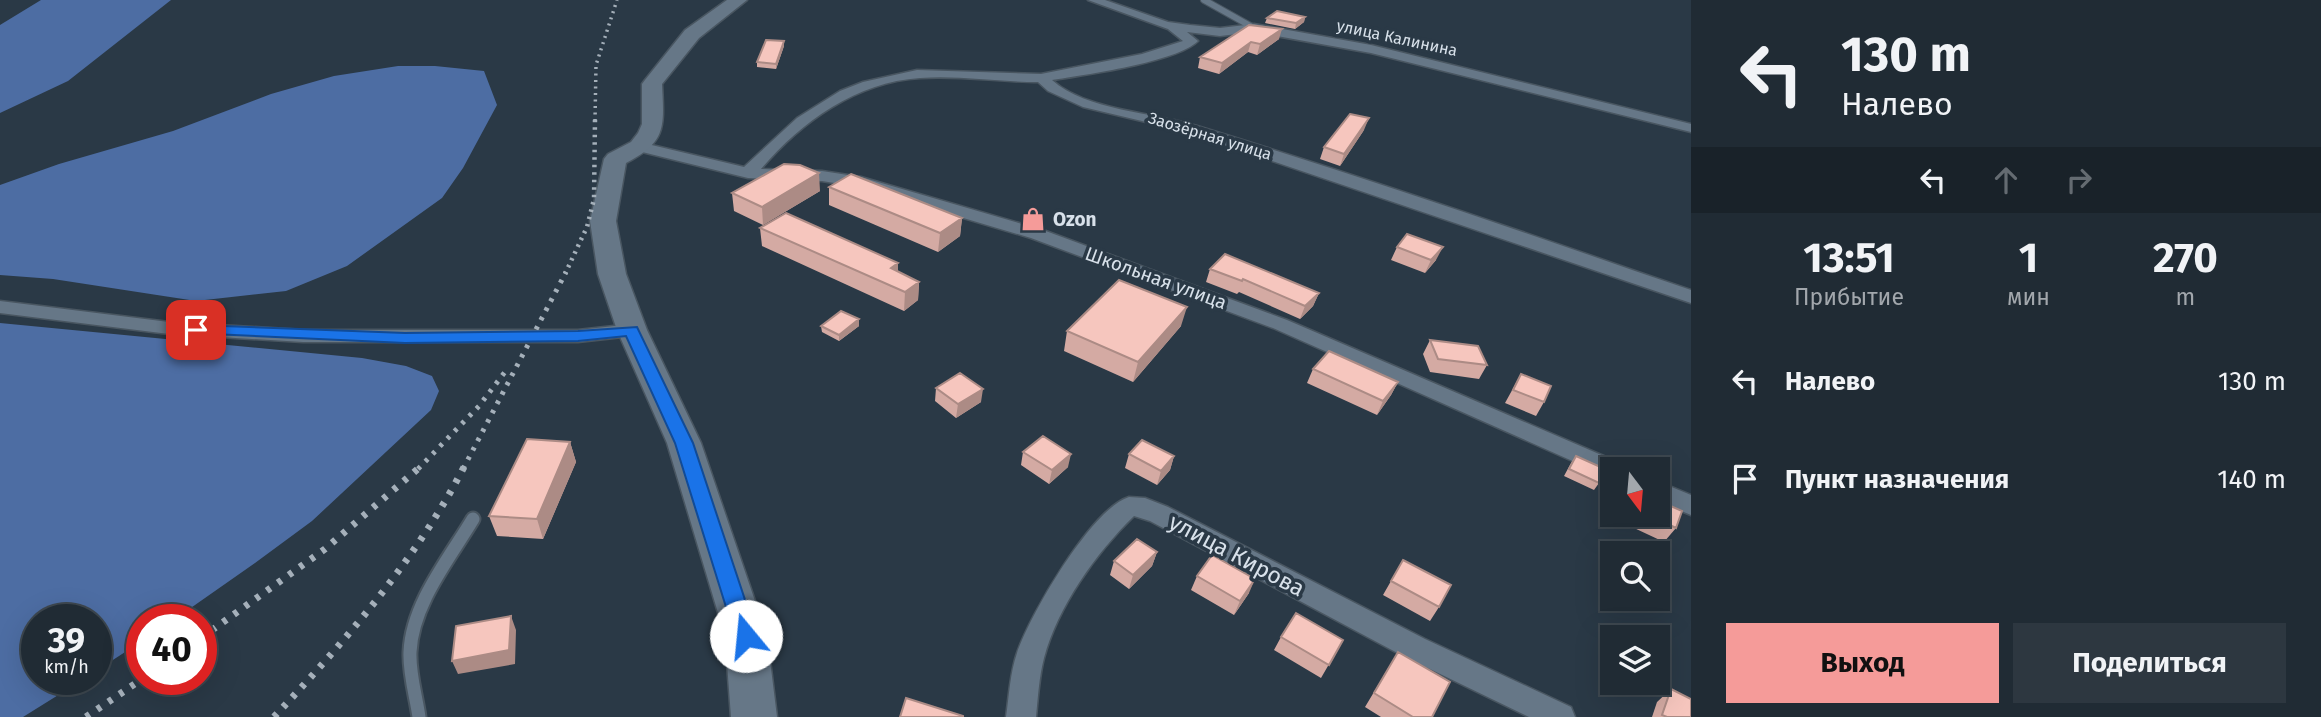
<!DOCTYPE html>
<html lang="ru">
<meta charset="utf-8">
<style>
:root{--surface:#202b34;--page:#2d3740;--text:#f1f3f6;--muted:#a2a7ac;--line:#3d474f;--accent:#f59b99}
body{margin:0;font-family:"Fira Sans",sans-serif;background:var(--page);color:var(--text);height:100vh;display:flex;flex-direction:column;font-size:26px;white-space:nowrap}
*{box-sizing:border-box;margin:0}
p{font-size:23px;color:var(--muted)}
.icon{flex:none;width:38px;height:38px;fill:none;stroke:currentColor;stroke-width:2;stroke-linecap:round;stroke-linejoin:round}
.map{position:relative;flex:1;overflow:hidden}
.sheet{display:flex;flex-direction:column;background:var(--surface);width:630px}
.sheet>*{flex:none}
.hud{background:#202b34;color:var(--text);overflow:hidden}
.needle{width:46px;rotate:164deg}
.fabs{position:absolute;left:1600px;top:457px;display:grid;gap:14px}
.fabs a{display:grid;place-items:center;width:70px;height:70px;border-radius:0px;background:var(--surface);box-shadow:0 7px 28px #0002,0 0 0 2px var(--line);font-size:35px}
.speed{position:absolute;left:21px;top:604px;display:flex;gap:14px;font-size:35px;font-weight:700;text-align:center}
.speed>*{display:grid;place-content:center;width:91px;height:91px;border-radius:50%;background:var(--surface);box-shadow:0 7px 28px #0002,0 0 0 2px var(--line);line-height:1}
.speed small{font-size:18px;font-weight:400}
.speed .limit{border:10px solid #d22;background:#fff;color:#111}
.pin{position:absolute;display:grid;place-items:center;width:60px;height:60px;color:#fff;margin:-30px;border-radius:14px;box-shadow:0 4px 10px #0006}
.me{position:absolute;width:77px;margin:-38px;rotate:343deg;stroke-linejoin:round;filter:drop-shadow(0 0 5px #0008)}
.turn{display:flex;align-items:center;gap:24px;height:147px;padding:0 35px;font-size:32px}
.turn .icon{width:91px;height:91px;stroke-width:2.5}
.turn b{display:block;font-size:49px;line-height:60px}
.lanes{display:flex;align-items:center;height:66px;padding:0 35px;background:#0003;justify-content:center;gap:35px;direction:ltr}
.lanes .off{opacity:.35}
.eta{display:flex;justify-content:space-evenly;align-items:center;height:119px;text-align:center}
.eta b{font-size:42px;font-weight:700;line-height:49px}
.cta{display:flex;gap:14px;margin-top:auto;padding:14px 35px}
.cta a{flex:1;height:80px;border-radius:0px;background:var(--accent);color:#111;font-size:28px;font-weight:700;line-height:80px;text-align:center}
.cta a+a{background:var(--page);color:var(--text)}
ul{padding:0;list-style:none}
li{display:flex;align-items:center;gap:21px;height:98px;padding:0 35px}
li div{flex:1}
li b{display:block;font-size:26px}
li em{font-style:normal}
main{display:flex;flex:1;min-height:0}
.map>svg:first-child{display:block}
.water{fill:#4d6da3}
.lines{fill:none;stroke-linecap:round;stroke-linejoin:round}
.lane-far1-casing{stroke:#495661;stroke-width:8}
.lane-casing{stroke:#495661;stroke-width:17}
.street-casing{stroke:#495661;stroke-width:3}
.secondary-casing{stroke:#495661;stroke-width:3}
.lane-far1{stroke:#667787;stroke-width:6}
.lane{stroke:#667787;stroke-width:13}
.street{fill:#667787;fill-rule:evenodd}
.secondary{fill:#667787;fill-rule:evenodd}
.rail-far3{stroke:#a5b0ba;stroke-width:3.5;stroke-dasharray:2 4.5;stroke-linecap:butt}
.rail-far2{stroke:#a5b0ba;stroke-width:4.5;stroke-dasharray:2.5 5;stroke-linecap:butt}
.rail-far1{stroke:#a5b0ba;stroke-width:5;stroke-dasharray:3.5 7;stroke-linecap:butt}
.rail{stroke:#a5b0ba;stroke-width:7;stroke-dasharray:4.5 9;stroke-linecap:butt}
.wall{fill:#d4aaa3}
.shaded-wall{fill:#ac8b85}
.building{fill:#f6c6be;stroke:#ac8b85;stroke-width:2}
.route{fill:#1a73e8;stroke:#114b97;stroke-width:2}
.labels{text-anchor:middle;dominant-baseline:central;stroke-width:7;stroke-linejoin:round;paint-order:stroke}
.far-street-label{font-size:16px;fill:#d8e1ea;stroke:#2a3946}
.poi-label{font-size:19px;font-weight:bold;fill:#d8e1ea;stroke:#2a3946;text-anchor:start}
.street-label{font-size:19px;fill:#d8e1ea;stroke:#2a3946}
.near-street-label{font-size:23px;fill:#d8e1ea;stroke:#2a3946}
</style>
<main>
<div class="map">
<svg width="1691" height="717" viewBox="0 0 1691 717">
<rect width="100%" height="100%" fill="#2a3946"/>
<path class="water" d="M 41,0 L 171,0 L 68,81 L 0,113 L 0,25 Z
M 398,66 L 435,66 L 484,71 L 497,105 L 463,168 L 442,198 L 347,266 L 286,291 L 196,301 L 53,279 L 0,275 L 0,185 L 59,164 L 173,131 L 271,94 L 334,76 Z
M 0,323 L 362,358 L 406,366 L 432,376 L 439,391 L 431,410 L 312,521 L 255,563 L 175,619 L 142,620 L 142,641 L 96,671 L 96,620 L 37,620 L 37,679 L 84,679 L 23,717 L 0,717 Z"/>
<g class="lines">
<g class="lane-far1-casing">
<path id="lane-far1" d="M 1204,0 L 1254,28"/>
</g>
<g class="lane-casing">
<path id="lane" d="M 419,717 C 416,696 409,673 410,652 C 412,604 449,559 473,519"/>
</g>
<g class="street-casing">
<path id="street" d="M 1088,0 L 1105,0 L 1168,22 L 1190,25 L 1220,28 L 1254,24 L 1371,45 L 1691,124 L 1691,132 L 1371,53 L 1254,32 L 1220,36 L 1187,32 L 1198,41 C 1177,62 1084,75 1052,80 C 1086,111 1154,112 1197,126 C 1344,171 1490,220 1635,271 L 1691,290 L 1691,303 L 1184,131 L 1083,107 L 1048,91 L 1038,82 C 998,82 959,75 920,78 C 856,82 801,122 761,169 L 822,171 L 861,177 L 1043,230 L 1287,320 L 1620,463 L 1624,469 L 1612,469 L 1612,478 L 1604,475 L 1273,328 L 1031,238 L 859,187 L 822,181 L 748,178 L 634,150 L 631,147 L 639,142 L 744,167 L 797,118 L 840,91 L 863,82 L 917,70 L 1041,74 L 1142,54 L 1183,41 L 1168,29 Z
M 0,301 L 169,322 L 303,330 L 578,330 L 632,324 L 639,326 L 642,330 L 639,334 L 632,336 L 578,342 L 303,342 L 169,334 L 0,313 Z
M 1657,481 L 1691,495 L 1691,515 L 1657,501 Z
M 1129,497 L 1145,498 L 1168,507 L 1425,639 L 1571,707 L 1575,717 L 1529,717 L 1405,657 L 1150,521 L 1134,516 C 1096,553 1058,606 1044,658 C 1039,677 1038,697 1036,717 L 1006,717 C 1009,696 1010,673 1017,653 C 1030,615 1091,509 1129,497 Z"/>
</g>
<g class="secondary-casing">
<path id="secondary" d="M 727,0 L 747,0 L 699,38 L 662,84 C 664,127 667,142 626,163 L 616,221 L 626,274 L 647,330 L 701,443 L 767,636 L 777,717 L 731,717 L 725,636 L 667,443 L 617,330 L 598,274 L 590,221 L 604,159 L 608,154 L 631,142 L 638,133 L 642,124 L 642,84 L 645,80 L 685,30 Z"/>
</g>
<use href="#lane-far1" class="lane-far1"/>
<use href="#lane" class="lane"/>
<use href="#street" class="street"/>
<use href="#secondary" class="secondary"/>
<path class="rail-far3" d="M 595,121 L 596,65 L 617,0"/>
<path class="rail-far2" d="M 565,274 L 587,227 L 594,199 L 595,119"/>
<path class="rail-far1" d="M 418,469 L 479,406 L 508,368
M 463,469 L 566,272"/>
<path class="rail" d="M 201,638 L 325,549 L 420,467
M 86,717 L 142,679
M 274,717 C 345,641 416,560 464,467"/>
</g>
<path class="wall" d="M 1305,17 L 1304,22 L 1295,29 L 1265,23 L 1267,18 Z
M 1249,25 L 1279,39 L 1257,55 L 1248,52 L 1219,74 L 1198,68 L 1200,57 Z
M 784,41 L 784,46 L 776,69 L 757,67 L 757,62 Z
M 1364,130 L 1340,166 L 1320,159 L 1324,147 Z
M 829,187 L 962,218 L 960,236 L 938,252 L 829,205 Z
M 820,191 L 763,225 L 734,211 L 732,193 Z
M 760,228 L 898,263 L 898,272 L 919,282 L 918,300 L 904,311 L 762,246 Z
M 1397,247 L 1436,260 L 1425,273 L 1391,260 Z
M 1210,269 L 1319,293 L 1313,306 L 1300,319 L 1239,292 L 1237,294 L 1206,282 Z
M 859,319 L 859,326 L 839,341 L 822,332 L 821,326 Z
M 1181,326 L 1133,382 L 1064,351 L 1067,331 Z
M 1430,340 L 1487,365 L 1479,379 L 1430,372 L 1423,354 Z
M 1313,369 L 1398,382 L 1391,395 L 1377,415 L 1307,383 Z
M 1521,374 L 1544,402 L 1536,416 L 1505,403 Z
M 936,388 L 981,402 L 956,418 L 935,401 Z
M 570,442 L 576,462 L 543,539 L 497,536 L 489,516 Z
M 1023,452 L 1068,467 L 1049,484 L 1021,465 Z
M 1129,454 L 1174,456 L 1170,470 L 1157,485 L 1125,468 Z
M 1576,456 L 1599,483 L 1594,490 L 1564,476 L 1571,463 Z
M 1620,514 L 1657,514 L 1676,528 L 1664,542 L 1617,520 Z
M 1157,552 L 1152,566 L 1129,589 L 1110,575 L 1114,561 Z
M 1403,560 L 1439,607 L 1430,621 L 1383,595 Z
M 1197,576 L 1249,593 L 1234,615 L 1191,590 Z
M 1281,637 L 1343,640 L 1321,678 L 1274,650 Z
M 1398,652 L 1432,717 L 1381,717 L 1365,707 Z
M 1671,689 L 1691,717 L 1652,717 L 1657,702 Z"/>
<path class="shaded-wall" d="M 1305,17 L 1304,22 L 1295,29 L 1296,23 Z
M 1282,29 L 1279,39 L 1257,55 L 1260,44 Z
M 784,41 L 784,46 L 776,69 L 776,64 Z
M 1251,42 L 1248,52 L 1219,74 L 1222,63 Z
M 1369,118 L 1364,130 L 1340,166 L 1344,154 Z
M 819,173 L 820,191 L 763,225 L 762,207 Z
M 962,218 L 960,236 L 938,252 L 940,233 Z
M 1443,247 L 1436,260 L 1425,273 L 1431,260 Z
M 898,263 L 898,281 L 890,287 L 891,268 Z
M 919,282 L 918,300 L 904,311 L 905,292 Z
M 1319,293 L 1313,306 L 1300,319 L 1305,306 Z
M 1187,307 L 1181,326 L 1133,382 L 1138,362 Z
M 859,319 L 859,326 L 839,341 L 839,335 Z
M 1398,382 L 1391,395 L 1377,415 L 1383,401 Z
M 983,389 L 981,402 L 956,418 L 958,404 Z
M 570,442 L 576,462 L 543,539 L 537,519 Z
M 1071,454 L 1068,467 L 1049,484 L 1052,470 Z
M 1174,456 L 1170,470 L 1157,485 L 1161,471 Z
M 1157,552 L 1152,566 L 1129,589 L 1133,575 Z
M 1255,579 L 1249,593 L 1234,615 L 1240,601 Z
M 511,616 L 516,630 L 515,664 L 458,674 L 452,661 Z"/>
<path class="building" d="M 1277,11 L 1305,17 L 1296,23 L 1267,18 Z
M 1249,25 L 1282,29 L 1260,44 L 1251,42 L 1222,63 L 1200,57 Z
M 766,40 L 784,41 L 776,64 L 757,62 Z
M 1350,114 L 1369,118 L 1344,154 L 1324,147 Z
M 784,164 L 800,165 L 819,173 L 762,207 L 732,193 Z
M 851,174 L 962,218 L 940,233 L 829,187 Z
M 786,213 L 898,263 L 891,268 L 919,282 L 905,292 L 760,228 Z
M 1407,234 L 1443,247 L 1431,260 L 1397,247 Z
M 1225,254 L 1319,293 L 1305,306 L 1243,279 L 1242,281 L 1210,269 Z
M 1119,280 L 1187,307 L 1138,362 L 1067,331 Z
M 841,311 L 859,319 L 839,335 L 821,326 Z
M 1430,340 L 1478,346 L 1487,365 L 1438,359 Z
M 1329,351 L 1398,382 L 1383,401 L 1313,369 Z
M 960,373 L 983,389 L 958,404 L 936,388 Z
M 1521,374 L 1551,386 L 1544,402 L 1513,390 Z
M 1043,436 L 1071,454 L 1052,470 L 1023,452 Z
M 527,439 L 570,442 L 537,519 L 489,516 Z
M 1142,440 L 1174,456 L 1161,471 L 1129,454 Z
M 1576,456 L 1605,469 L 1599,483 L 1569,469 Z
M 1657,500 L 1682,511 L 1676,528 L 1647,514 L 1657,514 Z
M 1137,539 L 1157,552 L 1133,575 L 1114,561 Z
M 1212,555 L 1255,579 L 1240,601 L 1197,576 Z
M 1403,560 L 1451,585 L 1439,607 L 1391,581 Z
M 1296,613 L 1343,640 L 1329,665 L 1281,637 Z
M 511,616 L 509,650 L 452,661 L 456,626 Z
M 1398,652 L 1450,682 L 1432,717 L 1413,717 L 1374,693 Z
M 1671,689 L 1691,699 L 1691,717 L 1667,717 L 1662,715 Z
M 906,698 L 963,716 L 963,717 L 900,717 Z"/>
<path class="route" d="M 196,325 L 405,333 L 578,331 L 637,327 L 693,443 L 757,636 L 754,642 L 746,645 L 738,642 L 735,636 L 675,443 L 626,336 L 578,341 L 405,343 L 190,333 L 188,330 Z"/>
<defs>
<g id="shop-bare" transform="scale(1.89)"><path d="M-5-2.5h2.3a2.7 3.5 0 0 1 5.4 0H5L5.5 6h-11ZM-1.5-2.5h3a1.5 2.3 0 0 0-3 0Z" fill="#f59b99" stroke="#2a3946" stroke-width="2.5" paint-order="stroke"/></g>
</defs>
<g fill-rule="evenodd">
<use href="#shop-bare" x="1033" y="219"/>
</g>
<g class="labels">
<g class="far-street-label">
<text transform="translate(1397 38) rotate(12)">улица Калинина</text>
<text transform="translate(1210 136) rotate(17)">Заозёрная улица</text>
</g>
<g class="poi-label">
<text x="1053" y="219">Ozon</text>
</g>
<g class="street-label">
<text transform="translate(1156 278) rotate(20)">Школьная улица</text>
</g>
<g class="near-street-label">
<text transform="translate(1237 555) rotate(28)">улица Кирова</text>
</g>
</g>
</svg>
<div class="fabs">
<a><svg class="needle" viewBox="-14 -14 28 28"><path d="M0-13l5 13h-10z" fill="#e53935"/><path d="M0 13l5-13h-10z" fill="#a2a7ac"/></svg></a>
<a><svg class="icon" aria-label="search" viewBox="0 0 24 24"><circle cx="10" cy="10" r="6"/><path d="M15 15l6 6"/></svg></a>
<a><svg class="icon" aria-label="layers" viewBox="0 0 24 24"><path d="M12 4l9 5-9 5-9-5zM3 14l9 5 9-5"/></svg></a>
</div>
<div class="speed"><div>39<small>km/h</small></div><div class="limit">40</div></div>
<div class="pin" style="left:196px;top:330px;background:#d93025"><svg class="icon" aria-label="arrive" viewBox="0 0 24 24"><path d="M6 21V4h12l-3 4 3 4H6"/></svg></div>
<svg class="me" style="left:746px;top:636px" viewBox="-20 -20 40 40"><circle r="19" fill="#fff"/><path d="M0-13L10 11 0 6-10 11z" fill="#1a73e8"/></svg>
</div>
<section class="sheet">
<div class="hud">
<div class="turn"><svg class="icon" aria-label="left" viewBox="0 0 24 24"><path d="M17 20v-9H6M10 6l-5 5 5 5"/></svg><div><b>130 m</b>Налево</div></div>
<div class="lanes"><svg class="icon" aria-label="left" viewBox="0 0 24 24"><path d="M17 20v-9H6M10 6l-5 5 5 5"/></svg><svg class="icon off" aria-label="ahead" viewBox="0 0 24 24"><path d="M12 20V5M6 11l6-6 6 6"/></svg><svg class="icon off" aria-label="right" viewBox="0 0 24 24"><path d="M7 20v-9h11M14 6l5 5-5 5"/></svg></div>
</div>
<div class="eta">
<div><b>13:51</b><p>Прибытие</p></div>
<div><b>1</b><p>мин</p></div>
<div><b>270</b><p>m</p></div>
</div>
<ul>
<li><svg class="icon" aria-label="left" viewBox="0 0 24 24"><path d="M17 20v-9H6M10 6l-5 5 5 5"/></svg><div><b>Налево</b></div><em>130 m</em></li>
<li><svg class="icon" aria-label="arrive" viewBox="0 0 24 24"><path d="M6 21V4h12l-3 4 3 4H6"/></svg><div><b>Пункт назначения</b></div><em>140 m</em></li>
</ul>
<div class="cta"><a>Выход</a><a>Поделиться</a></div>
</section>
</main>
